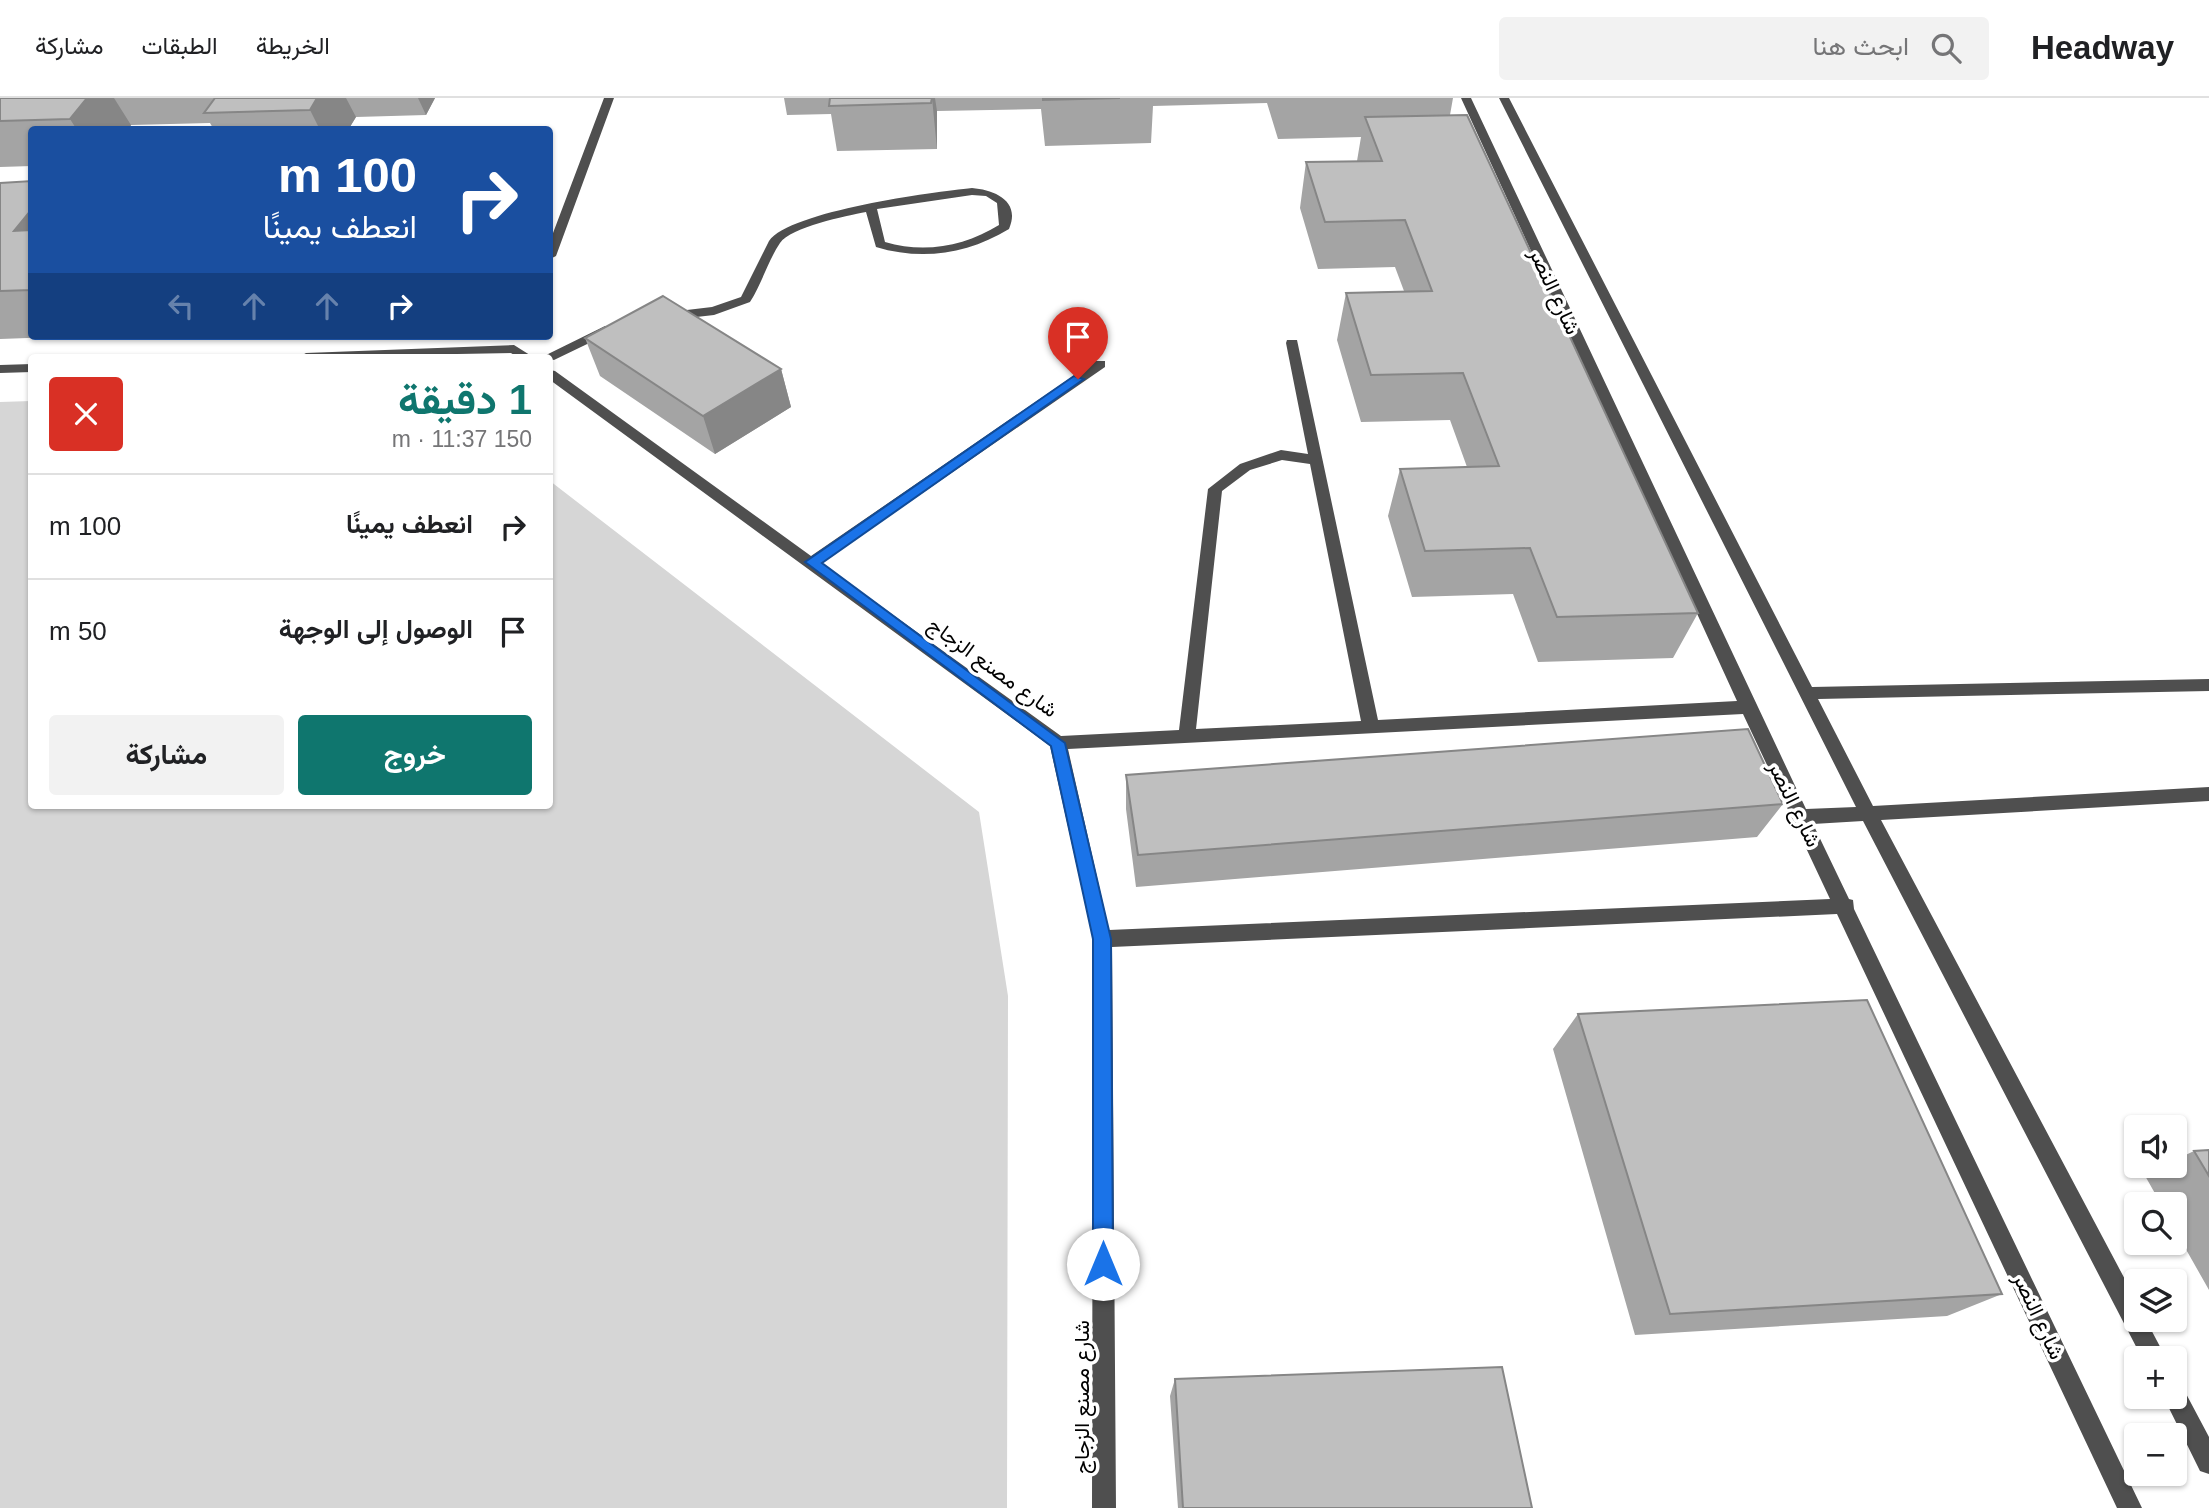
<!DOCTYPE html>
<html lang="ar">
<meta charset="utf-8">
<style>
:root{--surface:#fff;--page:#f2f2f2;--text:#202124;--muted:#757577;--line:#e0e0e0;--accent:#0f766e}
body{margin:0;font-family:Helvetica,Vazirmatn,sans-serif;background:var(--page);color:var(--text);direction:rtl;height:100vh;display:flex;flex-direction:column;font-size:26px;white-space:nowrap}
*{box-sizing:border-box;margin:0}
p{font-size:23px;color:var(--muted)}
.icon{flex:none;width:38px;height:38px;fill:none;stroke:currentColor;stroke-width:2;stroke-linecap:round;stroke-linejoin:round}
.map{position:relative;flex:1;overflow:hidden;direction:ltr}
.sheet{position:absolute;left:28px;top:256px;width:525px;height:455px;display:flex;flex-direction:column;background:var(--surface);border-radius:7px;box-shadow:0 2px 5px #0004;direction:rtl}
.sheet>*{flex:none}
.banner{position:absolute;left:28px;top:28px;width:525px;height:214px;border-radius:7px;box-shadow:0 2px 5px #0004;direction:rtl;background:#1a4fa0;color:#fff;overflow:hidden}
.buttons{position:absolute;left:2124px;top:1017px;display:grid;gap:14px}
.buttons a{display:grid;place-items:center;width:63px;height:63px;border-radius:7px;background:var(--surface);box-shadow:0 2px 5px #0004;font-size:35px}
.pin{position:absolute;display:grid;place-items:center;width:60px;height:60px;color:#fff;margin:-72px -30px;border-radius:50% 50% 50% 0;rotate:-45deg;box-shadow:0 0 7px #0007}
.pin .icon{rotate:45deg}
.me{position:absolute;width:77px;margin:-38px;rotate:0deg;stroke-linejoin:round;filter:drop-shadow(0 0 5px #0008)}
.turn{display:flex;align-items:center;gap:24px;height:147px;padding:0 21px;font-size:32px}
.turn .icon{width:91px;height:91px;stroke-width:2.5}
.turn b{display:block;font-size:49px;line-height:60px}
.lanes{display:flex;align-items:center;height:66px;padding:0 21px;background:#0003;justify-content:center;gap:35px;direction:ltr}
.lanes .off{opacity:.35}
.round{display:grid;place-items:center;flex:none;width:74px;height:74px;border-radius:7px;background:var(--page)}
.summary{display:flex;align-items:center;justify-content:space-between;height:119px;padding:0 21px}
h1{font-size:42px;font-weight:700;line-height:52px;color:var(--accent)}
.action{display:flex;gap:14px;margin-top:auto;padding:14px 21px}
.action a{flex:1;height:80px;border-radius:7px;background:var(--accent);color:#fff;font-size:28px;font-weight:700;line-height:80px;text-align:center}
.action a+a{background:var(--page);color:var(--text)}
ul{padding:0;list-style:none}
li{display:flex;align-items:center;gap:21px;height:105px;padding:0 21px;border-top:2px solid var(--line)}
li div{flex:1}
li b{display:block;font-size:26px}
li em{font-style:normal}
header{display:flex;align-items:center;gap:42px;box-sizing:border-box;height:98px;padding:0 35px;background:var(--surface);border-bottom:2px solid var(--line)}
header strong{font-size:33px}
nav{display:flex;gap:38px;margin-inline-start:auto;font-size:24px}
.search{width:490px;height:63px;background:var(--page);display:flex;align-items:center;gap:18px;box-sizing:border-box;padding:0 24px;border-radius:7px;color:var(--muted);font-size:26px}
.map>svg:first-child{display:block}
.green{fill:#d6d6d6}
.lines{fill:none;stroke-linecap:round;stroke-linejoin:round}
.minor{fill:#4f4f4f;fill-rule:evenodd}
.wall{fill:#a4a4a4}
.shaded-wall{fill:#868686}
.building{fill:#bfbfbf;stroke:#868686;stroke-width:2}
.route{fill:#1a73e8;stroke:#114b97;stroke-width:2}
.labels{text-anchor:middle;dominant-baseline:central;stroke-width:7;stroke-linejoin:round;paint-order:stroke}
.street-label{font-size:21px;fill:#000;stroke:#fff}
</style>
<header>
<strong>Headway</strong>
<div class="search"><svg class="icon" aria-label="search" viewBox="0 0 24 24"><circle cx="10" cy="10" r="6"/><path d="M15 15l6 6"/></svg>ابحث هنا</div>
<nav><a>الخريطة</a><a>الطبقات</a><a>مشاركة</a></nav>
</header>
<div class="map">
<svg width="2209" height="1410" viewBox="0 0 2209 1410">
<rect width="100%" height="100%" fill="#fff"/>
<path class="green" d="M 31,303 L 32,707 L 550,707 L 550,383 L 979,714 L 1008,898 L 1007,1410 L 0,1410 L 0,304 Z"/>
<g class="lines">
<path class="minor" d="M 604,0 L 614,0 L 556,158 L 550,161 L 550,143 Z
M 1461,0 L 1471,0 L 1806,711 L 1856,709 L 1499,0 L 1509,0 L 1812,589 L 2209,581 L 2209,593 L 1818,601 L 1873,708 L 2209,689 L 2209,703 L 1881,722 L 2137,1204 L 2137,1222 L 2146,1222 L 2166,1260 L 2142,1260 L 1863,723 L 1813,726 L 1849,801 L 1853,802 L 1854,811 L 2142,1410 L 2117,1410 L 1837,816 L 1112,849 L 1116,1410 L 1092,1410 L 1093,841 L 1050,648 L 550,282 L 550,272 L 555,273 L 811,458 L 1095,263 L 1105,263 L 1105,269 L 821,465 L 1061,638 L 1179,632 L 1208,391 L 1240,366 L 1281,352 L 1308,356 L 1286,245 L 1287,242 L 1297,242 L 1378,622 L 1737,603 ZM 1282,362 L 1310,366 L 1361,623 L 1196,631 L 1222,393 L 1250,372 ZM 1743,616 L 1830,801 L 1109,832 L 1068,651 Z
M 972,90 C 995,92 1021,103 1009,131 C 968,156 922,163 876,149 L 866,114 C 846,118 791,129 780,145 C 768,163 762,185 750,204 L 714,217 L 670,222 L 664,218 L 670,214 L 712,209 L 741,199 L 769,143 C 790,113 933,94 972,90 ZM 972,97 L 986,98 L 997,105 L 999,127 C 965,148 925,156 885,144 L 877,111 Z
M 605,228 L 610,229 L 610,235 L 554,262 L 542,259 Z
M 514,247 L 533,259 L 517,259 L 511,255 L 299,259 L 306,255 Z
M 32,266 L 32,274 L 0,275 L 0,267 Z
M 2175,1286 L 2183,1290 L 2209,1339 L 2209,1376 L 2200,1373 L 2163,1298 L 2175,1298 Z"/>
</g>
<path class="wall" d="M 0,0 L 435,0 L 426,17 L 356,19 L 348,32 L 214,32 L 210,25 L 131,27 L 128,32 L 32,32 L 32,68 L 0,69 Z
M 784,0 L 1453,0 L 1450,17 L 1698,515 L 1673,560 L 1538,564 L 1513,496 L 1412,499 L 1388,418 L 1400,371 L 1467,369 L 1450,322 L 1361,324 L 1337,242 L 1346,195 L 1404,193 L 1395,169 L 1318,171 L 1300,110 L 1306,64 L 1357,63 L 1361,39 L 1278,41 L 1267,5 L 1153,8 L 1151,45 L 1045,48 L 1041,11 L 937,13 L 937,51 L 837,53 L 831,16 L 787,17 Z
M 32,83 L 32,238 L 83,238 L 0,241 L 0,85 Z
M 585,240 L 781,271 L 791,309 L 715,356 L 600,278 Z
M 1126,677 L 1783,706 L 1757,739 L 1136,789 L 1126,711 Z
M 1578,916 L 2002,1196 L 1947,1218 L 1635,1237 L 1553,951 Z
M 2209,1052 L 2209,1192 L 2175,1132 L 2175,1106 L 2161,1106 L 2144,1076 L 2163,1068 L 2175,1068 L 2175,1062 L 2194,1053 Z
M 1175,1281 L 1532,1410 L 1178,1410 L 1170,1298 Z"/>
<path class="shaded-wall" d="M 87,0 L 114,0 L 131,27 L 128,32 L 77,32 L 70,21 Z
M 317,0 L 346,0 L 356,19 L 348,32 L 320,32 L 310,12 Z
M 418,0 L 435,0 L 426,17 Z
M 932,0 L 935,0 L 937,13 L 937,51 Z
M 32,111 L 32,156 L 14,133 Z
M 781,271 L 791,309 L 715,356 L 703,318 Z"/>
<path class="building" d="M 0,0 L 87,0 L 70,21 L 0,23 Z
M 215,0 L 317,0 L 310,12 L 204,15 Z
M 830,0 L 932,0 L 931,5 L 829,8 Z
M 1043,0 L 1120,0 L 1043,2 Z
M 1467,17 L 1698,515 L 1557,519 L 1530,450 L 1425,453 L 1400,371 L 1499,368 L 1463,275 L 1371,277 L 1346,195 L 1432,193 L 1405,122 L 1325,124 L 1306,64 L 1382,63 L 1365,19 Z
M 32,83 L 32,111 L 14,133 L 32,132 L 32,192 L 0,193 L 0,85 Z
M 663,198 L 781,271 L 703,318 L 585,240 Z
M 1748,631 L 1783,706 L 1138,757 L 1126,677 Z
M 1867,902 L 2002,1196 L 1670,1216 L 1578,916 Z
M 2209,1052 L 2209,1078 L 2194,1053 Z
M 1502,1269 L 1532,1410 L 1183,1410 L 1175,1281 Z"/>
<path class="route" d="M 1074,278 L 1084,281 L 822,465 L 1065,645 L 1111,841 L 1113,1166 L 1110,1173 L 1103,1176 L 1096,1173 L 1093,1166 L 1093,841 L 1051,648 L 805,464 Z"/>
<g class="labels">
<g class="street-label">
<text transform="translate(1555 193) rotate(65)">شارع النصر</text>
<text transform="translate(993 569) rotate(36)">شارع مصنع الزجاج</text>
<text transform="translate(1795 706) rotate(64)">شارع النصر</text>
<text transform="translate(2039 1218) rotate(65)">شارع النصر</text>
<text transform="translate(1081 1299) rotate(-90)">شارع مصنع الزجاج</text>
</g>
</g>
</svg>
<div class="buttons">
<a><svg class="icon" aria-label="sound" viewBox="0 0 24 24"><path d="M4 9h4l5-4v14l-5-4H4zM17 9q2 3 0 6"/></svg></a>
<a><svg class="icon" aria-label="search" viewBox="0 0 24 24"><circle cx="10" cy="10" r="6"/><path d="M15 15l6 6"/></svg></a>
<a><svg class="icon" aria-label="layers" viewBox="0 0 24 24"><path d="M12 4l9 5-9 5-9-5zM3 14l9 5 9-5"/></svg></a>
<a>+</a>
<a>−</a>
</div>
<div class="pin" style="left:1078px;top:281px;background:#d93025"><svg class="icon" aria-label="arrive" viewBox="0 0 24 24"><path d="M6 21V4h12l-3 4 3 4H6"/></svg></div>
<svg class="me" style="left:1103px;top:1166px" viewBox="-20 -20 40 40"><circle r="19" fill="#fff"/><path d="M0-13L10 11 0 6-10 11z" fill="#1a73e8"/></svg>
<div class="banner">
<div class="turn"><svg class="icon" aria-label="right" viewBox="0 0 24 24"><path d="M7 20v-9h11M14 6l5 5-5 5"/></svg><div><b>100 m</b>انعطف يمينًا</div></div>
<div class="lanes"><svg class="icon off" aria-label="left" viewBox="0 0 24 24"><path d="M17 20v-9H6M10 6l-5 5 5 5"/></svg><svg class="icon off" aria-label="ahead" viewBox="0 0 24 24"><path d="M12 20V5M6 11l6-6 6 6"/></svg><svg class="icon off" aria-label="ahead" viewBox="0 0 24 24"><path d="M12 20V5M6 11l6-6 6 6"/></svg><svg class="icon" aria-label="right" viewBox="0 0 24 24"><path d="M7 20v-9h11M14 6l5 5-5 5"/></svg></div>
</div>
<section class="sheet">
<div class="summary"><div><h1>1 دقيقة</h1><p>150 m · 11:37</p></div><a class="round" style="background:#d93025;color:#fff"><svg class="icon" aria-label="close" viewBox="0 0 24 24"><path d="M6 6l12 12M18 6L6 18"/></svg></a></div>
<ul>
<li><svg class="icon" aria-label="right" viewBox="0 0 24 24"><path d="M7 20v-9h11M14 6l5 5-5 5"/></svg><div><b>انعطف يمينًا</b></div><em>100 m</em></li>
<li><svg class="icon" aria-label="arrive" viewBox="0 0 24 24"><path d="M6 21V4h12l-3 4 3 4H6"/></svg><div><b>الوصول إلى الوجهة</b></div><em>50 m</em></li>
</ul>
<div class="action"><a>خروج</a><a>مشاركة</a></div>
</section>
</div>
